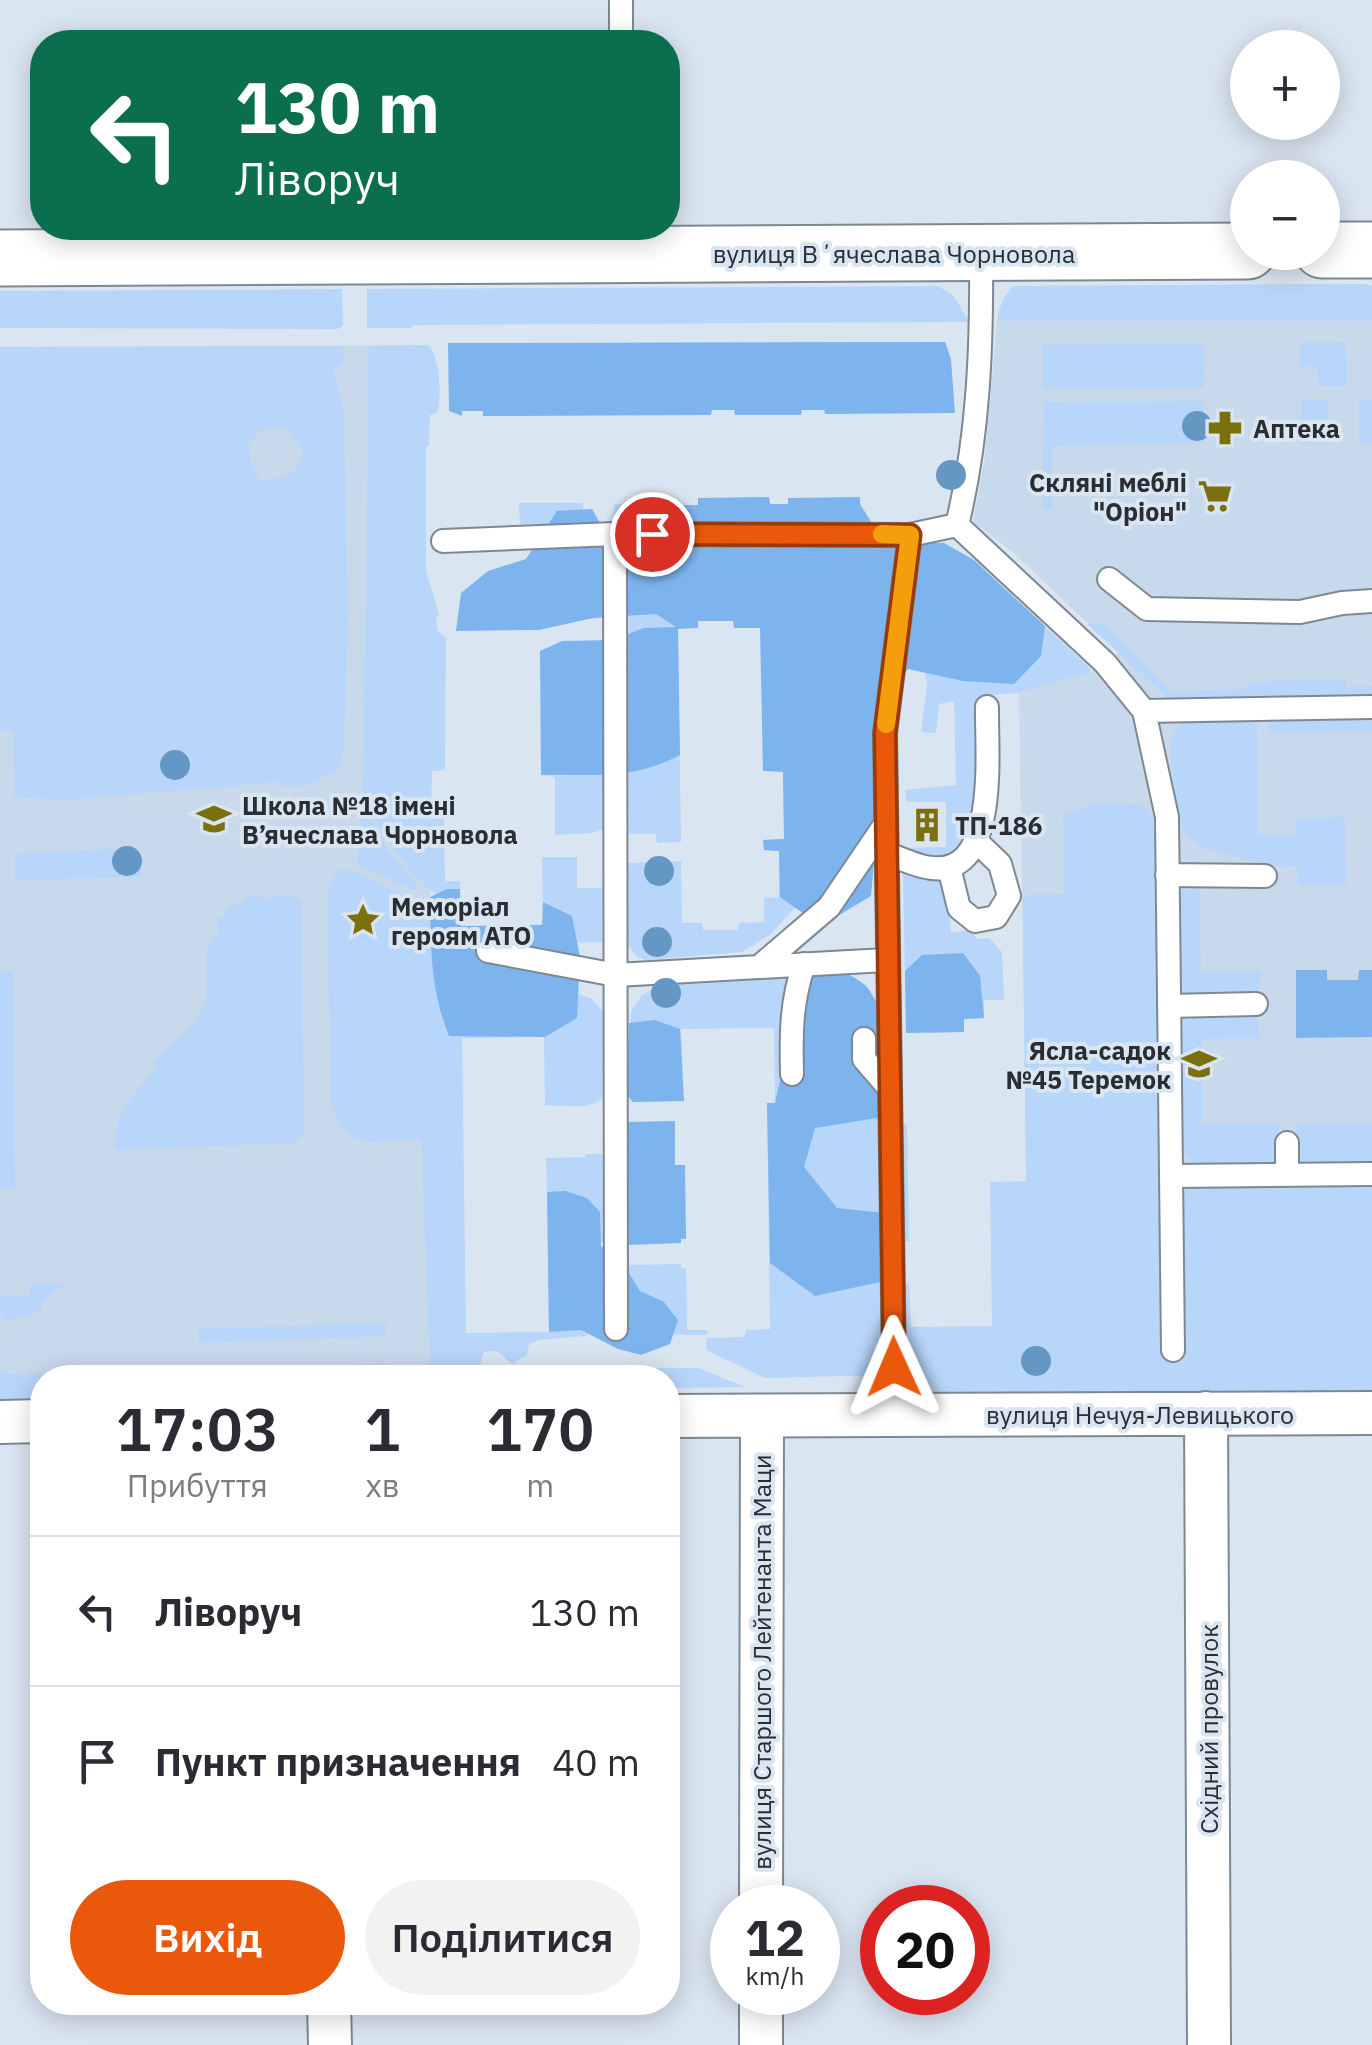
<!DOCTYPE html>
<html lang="uk">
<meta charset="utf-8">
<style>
:root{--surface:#fff;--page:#f2f2f3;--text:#2b2b33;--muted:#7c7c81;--line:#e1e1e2;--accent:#ea580c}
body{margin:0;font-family:"IBM Plex Sans",sans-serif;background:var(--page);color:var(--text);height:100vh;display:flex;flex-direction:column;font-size:38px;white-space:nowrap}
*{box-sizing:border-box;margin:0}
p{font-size:32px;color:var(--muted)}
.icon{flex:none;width:55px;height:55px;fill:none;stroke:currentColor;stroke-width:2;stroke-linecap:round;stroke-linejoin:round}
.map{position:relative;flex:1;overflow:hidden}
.drawer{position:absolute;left:30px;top:1365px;width:650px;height:650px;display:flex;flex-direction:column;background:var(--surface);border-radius:40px;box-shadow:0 5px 25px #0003}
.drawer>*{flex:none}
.top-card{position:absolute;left:30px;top:30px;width:650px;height:210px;border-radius:40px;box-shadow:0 5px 25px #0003;background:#0b6e4f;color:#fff;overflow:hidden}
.controls{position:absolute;left:1230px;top:30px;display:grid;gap:20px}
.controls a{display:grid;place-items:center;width:110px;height:110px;border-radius:50%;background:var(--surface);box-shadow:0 5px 25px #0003;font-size:50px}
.speed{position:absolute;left:710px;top:1885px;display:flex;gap:20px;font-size:50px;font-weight:700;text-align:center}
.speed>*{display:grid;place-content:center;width:130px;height:130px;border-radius:50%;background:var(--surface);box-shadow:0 5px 25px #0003;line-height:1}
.speed small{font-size:25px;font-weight:400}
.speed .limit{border:15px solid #d22;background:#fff;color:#111}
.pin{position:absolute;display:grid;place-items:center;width:85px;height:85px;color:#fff;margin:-42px;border:5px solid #fff;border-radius:50%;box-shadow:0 2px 10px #0007}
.me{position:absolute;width:110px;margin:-55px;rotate:359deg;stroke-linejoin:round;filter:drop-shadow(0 0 8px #0008)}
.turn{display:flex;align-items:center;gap:35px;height:210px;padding:0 40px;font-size:45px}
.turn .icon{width:130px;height:130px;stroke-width:2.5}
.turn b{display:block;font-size:70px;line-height:85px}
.eta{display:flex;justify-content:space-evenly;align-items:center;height:170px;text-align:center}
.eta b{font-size:60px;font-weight:600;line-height:70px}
.primary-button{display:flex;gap:20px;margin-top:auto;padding:20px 40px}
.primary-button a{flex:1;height:115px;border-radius:60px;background:var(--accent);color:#fff;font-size:40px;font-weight:600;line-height:115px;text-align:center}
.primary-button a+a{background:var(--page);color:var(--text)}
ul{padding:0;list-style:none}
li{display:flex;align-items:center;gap:30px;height:150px;padding:0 40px;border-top:2px solid var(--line)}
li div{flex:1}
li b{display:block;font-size:38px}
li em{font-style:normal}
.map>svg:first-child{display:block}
.built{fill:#c9d9ec}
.green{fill:#b7d6f9;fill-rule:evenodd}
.forest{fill:#7eb4ee}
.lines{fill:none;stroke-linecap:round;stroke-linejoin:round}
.service-casing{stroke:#7d8893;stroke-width:26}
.minor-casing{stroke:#7d8893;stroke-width:46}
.secondary-casing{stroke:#7d8893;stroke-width:59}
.service{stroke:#fff;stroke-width:22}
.minor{stroke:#fff;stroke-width:42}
.secondary{stroke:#fff;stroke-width:55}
.tree{fill:#6497c3}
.route-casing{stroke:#983908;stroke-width:25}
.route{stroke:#ea580c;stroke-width:18}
.slow{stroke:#f59e0b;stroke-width:18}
.labels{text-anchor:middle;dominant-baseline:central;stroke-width:8;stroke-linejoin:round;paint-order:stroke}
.street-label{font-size:25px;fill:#2a2e33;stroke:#dae5f2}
.poi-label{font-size:25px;font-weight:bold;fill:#2a2e33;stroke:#dae5f2;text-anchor:start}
</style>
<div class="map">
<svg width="1372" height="2045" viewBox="0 0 1372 2045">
<rect width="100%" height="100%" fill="#dae5f2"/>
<path class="built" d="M 1365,284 L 1372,286 L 1372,1366 L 1029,1369 L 1019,693 L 1091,672 L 1119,653 L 1014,553 L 973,522 L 985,456 L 998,310 L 1013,286 Z
M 425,345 L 427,750 L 442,1370 L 0,1381 L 0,347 Z"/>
<path class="green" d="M 1365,284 L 1372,286 L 1372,321 L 997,321 L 1003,299 L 1013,286 Z
M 938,286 L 954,296 L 969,322 L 413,325 L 410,328 L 367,328 L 367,289 Z
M 342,289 L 343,326 L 337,329 L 0,328 L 0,291 Z
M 1346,342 L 1347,386 L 1318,386 L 1317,367 L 1300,366 L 1300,343 Z
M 1203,343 L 1204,388 L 1043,389 L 1042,345 Z
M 429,345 C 440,359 442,395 437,413 L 430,415 L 429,445 L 426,447 L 426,570 L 439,615 L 436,618 L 438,631 L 446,638 L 445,770 L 432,771 L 431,814 L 444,816 L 445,881 L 460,881 L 460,926 L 438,896 L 415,876 L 386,840 L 363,793 L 369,346 Z
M 343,346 L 344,362 L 333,370 L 344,416 L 348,621 L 344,750 L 338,770 L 308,785 L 284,786 L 279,782 L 63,800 L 14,797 L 13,731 L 0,730 L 0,347 ZM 264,427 L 289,429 L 303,451 C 296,478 285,478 260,480 L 251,464 L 249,445 Z
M 1359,399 L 1372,399 L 1372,443 L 1359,443 Z
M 1301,400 L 1328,400 L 1328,443 L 1302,443 Z
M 1203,401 L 1204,443 L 1052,446 L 1052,509 L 1042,509 L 1044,402 Z
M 519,503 L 583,503 L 584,524 L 520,524 Z
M 678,503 L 679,523 L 614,524 L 614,504 Z
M 893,545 L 819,881 L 771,934 L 742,952 L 646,960 L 637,957 L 627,943 L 627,863 L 681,861 L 682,923 L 702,923 L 703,930 L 738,930 L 739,923 L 764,922 L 764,898 L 779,897 L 779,851 L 764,850 L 763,840 L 784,839 L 783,771 L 763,771 L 761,628 L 734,628 L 733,621 L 698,621 L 698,628 L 678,628 L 679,693 L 628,694 L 630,566 Z
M 974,561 L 1089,667 L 1091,672 L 1019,693 L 986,695 L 976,703 L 977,808 L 962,849 C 943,858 928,857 908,852 L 907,848 L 946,847 L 946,802 L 907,802 L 905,790 L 956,785 L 954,701 L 939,704 L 936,733 L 921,732 L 927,684 L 923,661 Z
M 1087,624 L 1105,624 L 1170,691 L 1247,689 L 1247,682 L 1346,679 L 1346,687 L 1372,686 L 1372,697 L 1167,697 Z
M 679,715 L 681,842 L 657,843 L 656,834 L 627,834 L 629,718 Z
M 1372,716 L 1372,732 L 1269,733 L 1269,717 Z
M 608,717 L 607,828 L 592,833 L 555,835 L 555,777 L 541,775 Z
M 1193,718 L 1257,718 L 1258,835 L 1295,834 L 1297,818 L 1345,817 L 1346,885 L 1298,885 L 1297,866 C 1268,866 1255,861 1229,855 C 1183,845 1179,828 1174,784 C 1172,766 1168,747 1174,730 Z
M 362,800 L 388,850 L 417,884 L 414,891 L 357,864 Z
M 1104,801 L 1144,806 L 1154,818 L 1166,1356 L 1183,1357 L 1180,1200 L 1186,1190 L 1194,1187 L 1372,1187 L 1372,1392 L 904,1394 L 901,1284 L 909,1284 L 911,1327 L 992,1326 L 990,1182 L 1026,1181 L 1023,895 L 1064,894 L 1063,814 Z
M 140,847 L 141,877 L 15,880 L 15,854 Z
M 542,857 L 577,857 L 577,888 L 602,888 L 603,942 L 525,943 L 524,925 L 543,924 Z
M 903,868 C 919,877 929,884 947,879 L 951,933 L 973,930 L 976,939 L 989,938 L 1002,952 L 1004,1000 L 984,1000 L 984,1018 L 964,1019 L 964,1032 L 906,1033 Z
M 351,870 L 419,902 L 513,969 L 592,999 L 606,1015 L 608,1089 C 599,1113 567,1105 545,1105 L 544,1037 L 462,1038 L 466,1333 L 549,1332 L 548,1264 L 592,1325 L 587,1336 L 539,1340 L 529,1344 L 527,1355 L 512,1364 L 497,1351 L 484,1352 L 476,1377 L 425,1377 L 421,1370 L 430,1363 L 421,1140 C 373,1138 350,1158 331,1102 L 327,890 L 336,871 Z
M 1200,889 L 1201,971 L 1261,971 L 1259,990 L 1254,994 L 1177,995 L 1178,895 L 1183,890 Z
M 260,895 L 270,900 L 276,895 L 294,896 L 301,901 L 304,1133 L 296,1143 L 115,1150 C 115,1108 132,1097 157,1067 L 154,1062 L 196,1022 L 206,1001 L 207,950 L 218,933 L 217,920 L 225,915 L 226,908 L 242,903 L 248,896 Z
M 0,972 L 13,972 L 15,1188 L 0,1189 Z
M 846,973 L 865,985 L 878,1015 L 887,1375 L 765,1378 L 706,1350 L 707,1338 L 745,1337 L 746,1330 L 770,1329 L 767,1103 L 775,1103 L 774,1028 L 681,1029 L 684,1101 L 633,1102 L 627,1095 L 631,1012 L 641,996 L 652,989 L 670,984 Z
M 1254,1015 L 1258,1019 L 1260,1038 L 1202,1039 L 1202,1124 L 1279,1124 L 1278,1168 C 1248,1168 1194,1179 1181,1145 L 1177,1016 Z
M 1296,1123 L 1372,1123 L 1372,1167 L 1298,1168 Z
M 901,1124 L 907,1124 L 909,1241 L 902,1241 Z
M 586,1154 L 604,1154 L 610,1161 L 613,1242 L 548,1243 L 546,1158 L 585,1157 Z
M 681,1264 L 681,1268 L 686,1269 L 687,1330 L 707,1330 L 707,1335 L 628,1334 L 628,1265 Z
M 30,1284 L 65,1284 L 42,1302 L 42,1310 L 26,1317 L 18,1316 L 11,1322 L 1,1318 L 0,1295 L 29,1295 Z
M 386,1323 L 386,1336 L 199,1343 L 198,1329 Z
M 389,1364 L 394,1371 L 393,1378 L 42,1378 L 42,1400 L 0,1400 L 0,1369 L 9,1374 Z
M 569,1368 L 699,1368 L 745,1387 L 668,1388 L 668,1378 L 562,1377 L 561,1375 Z"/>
<path class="forest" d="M 945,342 L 951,359 L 955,413 L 825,414 L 824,410 L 802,410 L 801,415 L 735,415 L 734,410 L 712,410 L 711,415 L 483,416 L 483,411 L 462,411 L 462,416 L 449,411 L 448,343 Z
M 769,497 L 770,504 L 788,504 L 788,498 L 860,497 L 860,504 L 875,528 L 920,542 L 944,543 L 974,560 L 1045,626 L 1041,656 L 1014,684 L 963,681 L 908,669 L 883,697 L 881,786 L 871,896 L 821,926 L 780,897 L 779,851 L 764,850 L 763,840 L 784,839 L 783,772 L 763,771 L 760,628 L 734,628 L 733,621 L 698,621 L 698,628 L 678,629 L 680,755 C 628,782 592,773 541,775 L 540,651 L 562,641 L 612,640 L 644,628 L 676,627 L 656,614 L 593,618 L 539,630 L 456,631 L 461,593 L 488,571 L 526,559 L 557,511 L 592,509 L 609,539 L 634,540 L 679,505 L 698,505 L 698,498 Z
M 447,889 L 460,889 L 461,926 L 542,925 L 543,902 L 572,916 L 580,957 L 577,1018 L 545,1037 L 449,1036 C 430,988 431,948 430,897 Z
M 963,953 L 980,976 L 984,1018 L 964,1019 L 964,1032 L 906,1033 L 905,971 L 922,955 Z
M 1296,970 L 1327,970 L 1327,980 L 1358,980 L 1359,970 L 1372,970 L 1372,1037 L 1296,1038 Z
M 846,973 C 853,977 861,981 866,986 C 893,1017 884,1080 883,1117 L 815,1128 L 804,1167 L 837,1208 L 884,1213 L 885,1281 L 815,1296 L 770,1263 L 767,1103 L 775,1103 L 795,1015 L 811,976 Z
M 655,1020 L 680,1029 L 684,1101 L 633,1102 L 627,1095 L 629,1023 Z
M 675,1121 L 675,1165 L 685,1165 L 686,1239 L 681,1239 L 681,1243 L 629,1245 L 619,1235 L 626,1122 Z
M 565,1191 L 587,1198 L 600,1212 L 601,1246 L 624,1265 L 640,1291 L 664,1302 L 678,1320 L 670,1344 L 641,1355 L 618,1349 L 581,1330 L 549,1332 L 547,1192 Z"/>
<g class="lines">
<g class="service-casing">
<path id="service" d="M 621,0 L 621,42
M 981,252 C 982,343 979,436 957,525 L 1105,663 L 1144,711 L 1167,817 L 1173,1350
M 443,541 L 615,534
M 1109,579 L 1147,609 L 1300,612 L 1342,603 L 1372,601
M 1144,711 L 1372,707
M 886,853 C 900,858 917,867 932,868 C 1000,876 986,749 987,707
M 949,867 L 959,908 L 975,921 L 996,917 L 1009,896 L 1000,864 L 977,842
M 1167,875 L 1265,876
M 488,951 L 616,975 L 886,960
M 760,966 L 829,907 L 886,823
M 1169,1006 L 1256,1004
M 864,1039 L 864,1059 L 889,1088
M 792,1074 C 791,1034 791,1002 804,964
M 1287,1143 L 1287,1175
M 1171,1176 L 1372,1174
M 616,1329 L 615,534 L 910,535
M 894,1367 L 885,733 L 910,535 L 957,525"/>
</g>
<g class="minor-casing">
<path id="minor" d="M 1206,1413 L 1209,2045
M 668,1416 L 1372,1413
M 0,1422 L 42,1421
M 761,1908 L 762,1416
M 329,2002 L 330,2045
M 761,2045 L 761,1992"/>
</g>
<g class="secondary-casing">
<path id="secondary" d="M 1322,250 L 1372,250
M 0,258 L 1248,251"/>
</g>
<use href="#service" class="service"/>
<use href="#minor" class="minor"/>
<use href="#secondary" class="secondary"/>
</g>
<g class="tree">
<circle cx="1197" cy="426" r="15"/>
<circle cx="951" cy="475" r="15"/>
<circle cx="175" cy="765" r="15"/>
<circle cx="127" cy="861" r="15"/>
<circle cx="659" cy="871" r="15"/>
<circle cx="657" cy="942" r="15"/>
<circle cx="666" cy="993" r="15"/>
<circle cx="1036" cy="1361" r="15"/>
</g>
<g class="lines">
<g class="route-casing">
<path id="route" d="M 652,534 L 910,535 L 885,733 L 894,1367"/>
</g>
<use href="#route" class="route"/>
<path class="slow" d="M 882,534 L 910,535 L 886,724"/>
</g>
<defs>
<g id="pharmacy-bare" transform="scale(2.7)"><path d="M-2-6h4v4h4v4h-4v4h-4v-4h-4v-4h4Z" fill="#7c6f0e" stroke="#dae5f2" stroke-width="2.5" paint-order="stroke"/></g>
<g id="supermarket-bare" transform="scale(2.7)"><path d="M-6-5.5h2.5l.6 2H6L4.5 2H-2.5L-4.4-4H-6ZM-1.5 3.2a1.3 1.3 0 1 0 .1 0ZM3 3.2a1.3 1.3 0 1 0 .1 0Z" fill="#7c6f0e" stroke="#dae5f2" stroke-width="2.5" paint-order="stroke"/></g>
<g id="school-bare" transform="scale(2.7)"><path d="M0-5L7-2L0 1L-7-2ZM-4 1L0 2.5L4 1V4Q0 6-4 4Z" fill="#7c6f0e" stroke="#dae5f2" stroke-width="2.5" paint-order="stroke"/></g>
<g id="building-bare" transform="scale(2.7)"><path d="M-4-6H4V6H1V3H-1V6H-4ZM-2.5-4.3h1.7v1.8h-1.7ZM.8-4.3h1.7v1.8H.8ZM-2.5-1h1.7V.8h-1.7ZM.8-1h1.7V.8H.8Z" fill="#7c6f0e" stroke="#dae5f2" stroke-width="2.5" paint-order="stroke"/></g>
<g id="sight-bare" transform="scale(2.7)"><path d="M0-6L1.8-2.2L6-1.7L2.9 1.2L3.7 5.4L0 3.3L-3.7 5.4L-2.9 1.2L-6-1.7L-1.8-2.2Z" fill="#7c6f0e" stroke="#dae5f2" stroke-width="2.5" paint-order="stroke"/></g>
</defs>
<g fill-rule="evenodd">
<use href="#pharmacy-bare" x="1225" y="428"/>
<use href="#supermarket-bare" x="1215" y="496"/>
<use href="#school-bare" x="214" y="819"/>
<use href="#building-bare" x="927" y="825"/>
<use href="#sight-bare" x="363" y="920"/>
<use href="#school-bare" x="1199" y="1064"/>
</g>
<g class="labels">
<g class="street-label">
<text x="894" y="253">вулиця Вʼячеслава Чорновола</text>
<text x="1140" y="1414">вулиця Нечуя-Левицького</text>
<text transform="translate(761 1662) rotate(-90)">вулиця Старшого Лейтенанта Маци</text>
<text transform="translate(1208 1729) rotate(-90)">Східний провулок</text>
</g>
<g class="poi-label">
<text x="1253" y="428">Аптека</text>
<text x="1187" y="482" text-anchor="end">Скляні меблі<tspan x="1187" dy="29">"Оріон"</tspan></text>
<text x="242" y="805">Школа №18 імені<tspan x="242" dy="29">В’ячеслава Чорновола</tspan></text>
<text x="955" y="825">ТП-186</text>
<text x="391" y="906">Меморіал<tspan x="391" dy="29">героям АТО</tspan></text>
<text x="1171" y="1050" text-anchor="end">Ясла-садок<tspan x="1171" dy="29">№45 Теремок</tspan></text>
</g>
</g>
</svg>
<div class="controls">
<a>+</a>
<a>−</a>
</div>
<div class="speed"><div>12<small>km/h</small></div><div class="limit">20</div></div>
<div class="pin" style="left:652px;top:534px;background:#d93025"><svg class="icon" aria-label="arrive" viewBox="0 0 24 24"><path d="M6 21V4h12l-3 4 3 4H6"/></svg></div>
<svg class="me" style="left:894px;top:1367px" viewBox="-20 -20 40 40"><path d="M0-17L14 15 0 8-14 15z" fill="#ea580c" stroke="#fff" stroke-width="4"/></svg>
<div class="top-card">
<div class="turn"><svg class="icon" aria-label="left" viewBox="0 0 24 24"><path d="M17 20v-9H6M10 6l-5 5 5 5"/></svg><div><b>130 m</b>Ліворуч</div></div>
</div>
<section class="drawer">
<div class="eta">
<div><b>17:03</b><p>Прибуття</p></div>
<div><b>1</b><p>хв</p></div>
<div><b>170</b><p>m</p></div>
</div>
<ul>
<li><svg class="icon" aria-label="left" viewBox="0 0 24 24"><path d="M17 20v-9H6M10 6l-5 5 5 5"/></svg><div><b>Ліворуч</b></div><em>130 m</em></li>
<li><svg class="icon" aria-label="arrive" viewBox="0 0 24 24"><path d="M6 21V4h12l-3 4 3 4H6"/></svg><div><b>Пункт призначення</b></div><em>40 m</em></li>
</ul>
<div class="primary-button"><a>Вихід</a><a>Поділитися</a></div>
</section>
</div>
